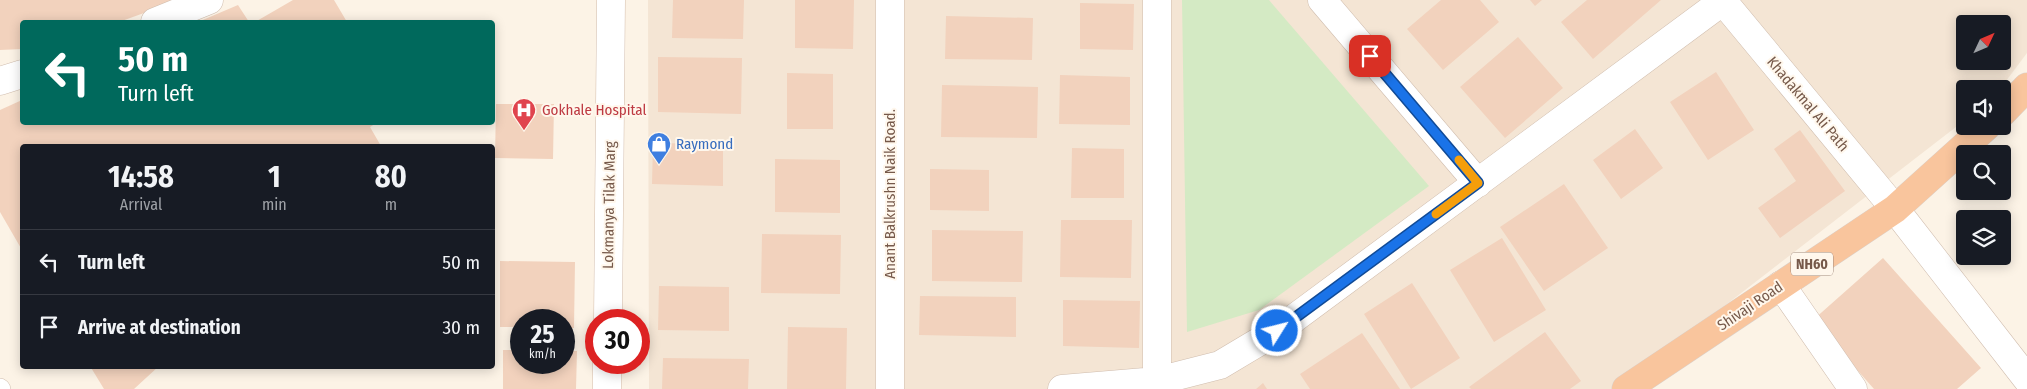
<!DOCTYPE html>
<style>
:root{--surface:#171b24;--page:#242831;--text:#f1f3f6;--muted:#9ea1a6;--line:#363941}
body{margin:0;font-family:"Fira Sans Condensed",sans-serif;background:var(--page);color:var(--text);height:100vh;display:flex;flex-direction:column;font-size:19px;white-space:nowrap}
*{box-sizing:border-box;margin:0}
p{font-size:16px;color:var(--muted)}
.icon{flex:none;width:28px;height:28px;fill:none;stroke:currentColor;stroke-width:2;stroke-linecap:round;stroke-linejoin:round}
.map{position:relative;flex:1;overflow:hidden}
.details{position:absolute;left:20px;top:144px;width:475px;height:225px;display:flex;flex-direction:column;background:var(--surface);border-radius:5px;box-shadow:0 2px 12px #0003}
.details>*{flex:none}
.top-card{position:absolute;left:20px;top:20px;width:475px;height:105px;border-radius:5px;box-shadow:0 2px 12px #0003;background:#00695c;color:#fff;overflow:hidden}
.needle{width:32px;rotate:46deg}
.fabs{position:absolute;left:1956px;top:15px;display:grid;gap:10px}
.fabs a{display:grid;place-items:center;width:55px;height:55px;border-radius:5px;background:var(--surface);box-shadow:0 2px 12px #0003;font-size:25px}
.speed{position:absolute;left:510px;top:309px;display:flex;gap:10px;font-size:25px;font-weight:700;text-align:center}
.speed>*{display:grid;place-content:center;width:65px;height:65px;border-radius:50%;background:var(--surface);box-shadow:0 2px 12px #0003;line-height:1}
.speed small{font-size:12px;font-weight:400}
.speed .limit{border:8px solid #d22;background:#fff;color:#111}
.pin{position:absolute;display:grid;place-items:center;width:42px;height:42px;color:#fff;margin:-21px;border-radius:10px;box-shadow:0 2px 8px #0006}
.me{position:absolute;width:55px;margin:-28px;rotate:54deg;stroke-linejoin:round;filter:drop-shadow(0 0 4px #0008)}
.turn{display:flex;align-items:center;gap:18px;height:105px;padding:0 15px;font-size:22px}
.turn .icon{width:65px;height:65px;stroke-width:2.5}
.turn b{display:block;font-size:35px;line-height:42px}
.eta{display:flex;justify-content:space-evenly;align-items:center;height:85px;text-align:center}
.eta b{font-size:30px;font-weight:700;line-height:35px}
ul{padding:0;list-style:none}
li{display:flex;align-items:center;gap:15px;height:65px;padding:0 15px;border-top:1px solid var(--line)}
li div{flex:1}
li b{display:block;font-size:19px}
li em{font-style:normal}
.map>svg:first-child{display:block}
.residential{fill:#f4e5d4;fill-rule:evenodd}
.green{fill:#d4eac4}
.building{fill:#f2d2bd}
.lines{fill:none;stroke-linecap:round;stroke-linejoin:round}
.service-casing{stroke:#d0bdae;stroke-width:20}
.minor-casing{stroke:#d0bdae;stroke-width:29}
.tertiary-casing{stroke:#d0bdae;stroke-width:29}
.secondary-casing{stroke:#d3bdac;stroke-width:29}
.trunk-casing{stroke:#d9d1cc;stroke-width:29}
.service{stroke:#fff;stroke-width:19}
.minor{stroke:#fff;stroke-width:28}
.tertiary{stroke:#fff;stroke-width:28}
.secondary{stroke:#fff;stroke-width:28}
.trunk{stroke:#f9c59d;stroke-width:28}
.route-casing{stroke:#114b97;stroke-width:12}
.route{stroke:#1a73e8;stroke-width:9}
.slow{stroke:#f59e0b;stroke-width:9}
.labels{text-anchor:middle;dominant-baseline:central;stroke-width:4;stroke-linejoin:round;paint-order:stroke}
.shield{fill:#fff7ec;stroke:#9f887b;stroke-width:1}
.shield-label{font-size:14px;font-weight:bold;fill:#76594a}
.street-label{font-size:15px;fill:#76594a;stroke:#fff7ec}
.health-label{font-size:15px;fill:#be3a42;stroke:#fff7ec;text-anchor:start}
.shop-label{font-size:15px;fill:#366cbe;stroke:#fff7ec;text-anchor:start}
</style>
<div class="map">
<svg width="2027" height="389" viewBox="0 0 2027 389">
<rect width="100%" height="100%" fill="#fcf3e6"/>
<path class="residential" d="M 648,0 L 2027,0 L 2027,53 L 2000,89 L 1965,89 L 1965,120 L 1617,389 L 649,389 ZM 1965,24 L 2002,24 L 2002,61 L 1965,61 Z"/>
<path class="green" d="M 1182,0 L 1269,0 L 1429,186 L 1259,310 L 1187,332 Z"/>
<path class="building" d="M 0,0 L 175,0 L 169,4 L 119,22 L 22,22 L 22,49 L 0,50 Z
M 293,0 L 334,0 L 347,22 L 255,22 Z
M 673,0 L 744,0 L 743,39 L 672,38 Z
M 795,0 L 854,0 L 853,49 L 795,48 Z
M 1441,0 L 1480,0 L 1499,22 L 1443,70 L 1407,29 Z
M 1530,0 L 1542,0 L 1535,6 Z
M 1587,0 L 1661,0 L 1593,59 L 1561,22 Z
M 1080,3 L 1134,4 L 1133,50 L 1080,49 Z
M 238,5 L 249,22 L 198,22 Z
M 946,16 L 1033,18 L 1032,60 L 945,59 Z
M 1518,37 L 1563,88 L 1505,138 L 1460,87 Z
M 658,57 L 742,58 L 741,114 L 658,112 Z
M 1716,72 L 1754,130 L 1708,160 L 1670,102 Z
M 787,73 L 833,74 L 833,129 L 787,129 Z
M 1060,75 L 1130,77 L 1130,125 L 1059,124 Z
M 942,85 L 1038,87 L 1037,138 L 941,137 Z
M 22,100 L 22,122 L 378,122 L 370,127 L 381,146 L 22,146 L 22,250 L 0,212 L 0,110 Z
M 496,104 L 554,104 L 553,159 L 495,158 Z
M 1635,129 L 1663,168 L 1621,199 L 1593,160 Z
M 1800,130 L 1845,191 L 1780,238 L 1758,208 L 1796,181 L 1774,149 Z
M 653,143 L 723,144 L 723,186 L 652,184 Z
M 1072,148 L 1124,149 L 1124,198 L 1071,198 Z
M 775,159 L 840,160 L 840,213 L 775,212 Z
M 930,169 L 989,170 L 989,211 L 930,210 Z
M 1564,184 L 1608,248 L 1544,291 L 1500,227 Z
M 1061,220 L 1132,220 L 1131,278 L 1060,277 Z
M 932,230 L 1023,231 L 1022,282 L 932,281 Z
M 762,234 L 841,235 L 840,294 L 761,293 Z
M 1502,238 L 1546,310 L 1494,342 L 1450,270 Z
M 1883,258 L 1981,368 L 1957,389 L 1874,389 L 1813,320 Z
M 500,261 L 575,262 L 574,328 L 564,328 L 564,320 L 521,320 L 521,327 L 500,327 Z
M 1412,283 L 1460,358 L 1411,389 L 1364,314 Z
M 659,286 L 729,287 L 729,331 L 658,330 Z
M 920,296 L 1016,297 L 1016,337 L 919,335 Z
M 1063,300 L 1140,301 L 1139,348 L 1063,346 Z
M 788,327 L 847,328 L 846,389 L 787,389 Z
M 1545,332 L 1581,381 L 1570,389 L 1471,389 L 1469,387 Z
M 1362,333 L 1400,389 L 1310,389 L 1300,374 Z
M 503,350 L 521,350 L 521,362 L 564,362 L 564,351 L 577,351 L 576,389 L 503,389 Z
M 663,358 L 749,359 L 748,389 L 662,389 Z
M 90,366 L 159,366 L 134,389 L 104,389 Z
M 1263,383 L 1267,389 L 1256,389 Z"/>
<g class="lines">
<g class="service-casing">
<path id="service" d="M 0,388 L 1,389"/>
</g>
<g class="minor-casing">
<path id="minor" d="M 1157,0 L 1157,381 L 1162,389
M 1322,0 L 1478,183
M 155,22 L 209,0
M 0,81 L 22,74
M 1781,285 L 1853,389
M 890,389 L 890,0
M 1062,389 L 1157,381 L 1220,365 L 1277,331 L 1723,1"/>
</g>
<g class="tertiary-casing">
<path id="tertiary" d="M 1722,0 L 1895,209 L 2027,379"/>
</g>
<g class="secondary-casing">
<path id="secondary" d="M 608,320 L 611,0
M 607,389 L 607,362"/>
</g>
<g class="trunk-casing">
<path id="trunk" d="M 2002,113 L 2027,87
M 1626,389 L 1895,209 L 1987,126"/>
</g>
<use href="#service" class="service"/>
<use href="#minor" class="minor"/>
<use href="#tertiary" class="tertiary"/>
<use href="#secondary" class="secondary"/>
<use href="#trunk" class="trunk"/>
</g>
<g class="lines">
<g class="route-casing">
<path id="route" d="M 1277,331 L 1478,183 L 1370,56"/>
</g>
<use href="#route" class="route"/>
<path class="slow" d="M 1436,214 L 1478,183 L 1459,160"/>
</g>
<defs>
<g id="hospital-pin" transform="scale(1.25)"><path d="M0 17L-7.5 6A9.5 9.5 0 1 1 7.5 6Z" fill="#e0444e" stroke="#fff7ec"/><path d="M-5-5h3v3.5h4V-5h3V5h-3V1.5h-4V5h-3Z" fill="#fff"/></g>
<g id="shop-pin" transform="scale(1.25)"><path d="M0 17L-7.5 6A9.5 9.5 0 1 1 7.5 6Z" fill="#3f7fe0" stroke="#fff7ec"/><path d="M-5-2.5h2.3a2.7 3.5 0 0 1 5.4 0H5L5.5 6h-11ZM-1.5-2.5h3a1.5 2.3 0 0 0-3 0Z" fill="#fff"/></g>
</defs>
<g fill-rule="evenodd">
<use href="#hospital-pin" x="524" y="110"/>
<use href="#shop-pin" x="659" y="144"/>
</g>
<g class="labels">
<rect class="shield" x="1791" y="252.5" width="42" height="23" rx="4"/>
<g class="shield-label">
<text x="1812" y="264">NH60</text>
</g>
<g class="street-label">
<text transform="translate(1808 104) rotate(50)">Khadakmal Ali Path</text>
<text transform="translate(890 194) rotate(-90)">Anant Balkrushn Naik Road.</text>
<text transform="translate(609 205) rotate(-89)">Lokmanya Tilak Marg</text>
<text transform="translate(1750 306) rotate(-34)">Shivaji Road</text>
</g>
<g class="health-label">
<text x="542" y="110">Gokhale Hospital</text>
</g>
<g class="shop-label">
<text x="676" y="144">Raymond</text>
</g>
</g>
</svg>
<div class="fabs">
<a><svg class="needle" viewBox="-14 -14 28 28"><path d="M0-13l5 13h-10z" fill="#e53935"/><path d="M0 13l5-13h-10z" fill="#9ea1a6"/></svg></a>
<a><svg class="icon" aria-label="sound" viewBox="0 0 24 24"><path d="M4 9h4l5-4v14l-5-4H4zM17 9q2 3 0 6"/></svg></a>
<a><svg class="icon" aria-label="search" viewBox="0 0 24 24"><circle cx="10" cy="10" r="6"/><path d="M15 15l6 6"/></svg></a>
<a><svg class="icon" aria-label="layers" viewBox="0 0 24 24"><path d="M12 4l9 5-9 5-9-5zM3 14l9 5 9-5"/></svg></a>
</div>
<div class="speed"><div>25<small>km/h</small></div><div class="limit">30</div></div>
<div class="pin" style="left:1370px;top:56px;background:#d93025"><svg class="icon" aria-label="arrive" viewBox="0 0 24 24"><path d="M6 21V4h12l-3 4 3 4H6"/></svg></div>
<svg class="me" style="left:1277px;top:331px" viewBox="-20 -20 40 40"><circle r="17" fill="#1a73e8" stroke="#fff" stroke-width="3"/><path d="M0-11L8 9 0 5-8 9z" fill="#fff"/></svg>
<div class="top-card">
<div class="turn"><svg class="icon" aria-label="left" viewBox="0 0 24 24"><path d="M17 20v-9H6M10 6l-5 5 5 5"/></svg><div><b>50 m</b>Turn left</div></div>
</div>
<section class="details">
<div class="eta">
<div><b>14:58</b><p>Arrival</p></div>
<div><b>1</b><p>min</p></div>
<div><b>80</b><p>m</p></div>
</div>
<ul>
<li><svg class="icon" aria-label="left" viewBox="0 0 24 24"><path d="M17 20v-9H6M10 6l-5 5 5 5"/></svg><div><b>Turn left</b></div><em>50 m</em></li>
<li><svg class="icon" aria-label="arrive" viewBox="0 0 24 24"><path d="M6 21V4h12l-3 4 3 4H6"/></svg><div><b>Arrive at destination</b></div><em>30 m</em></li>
</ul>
</section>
</div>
